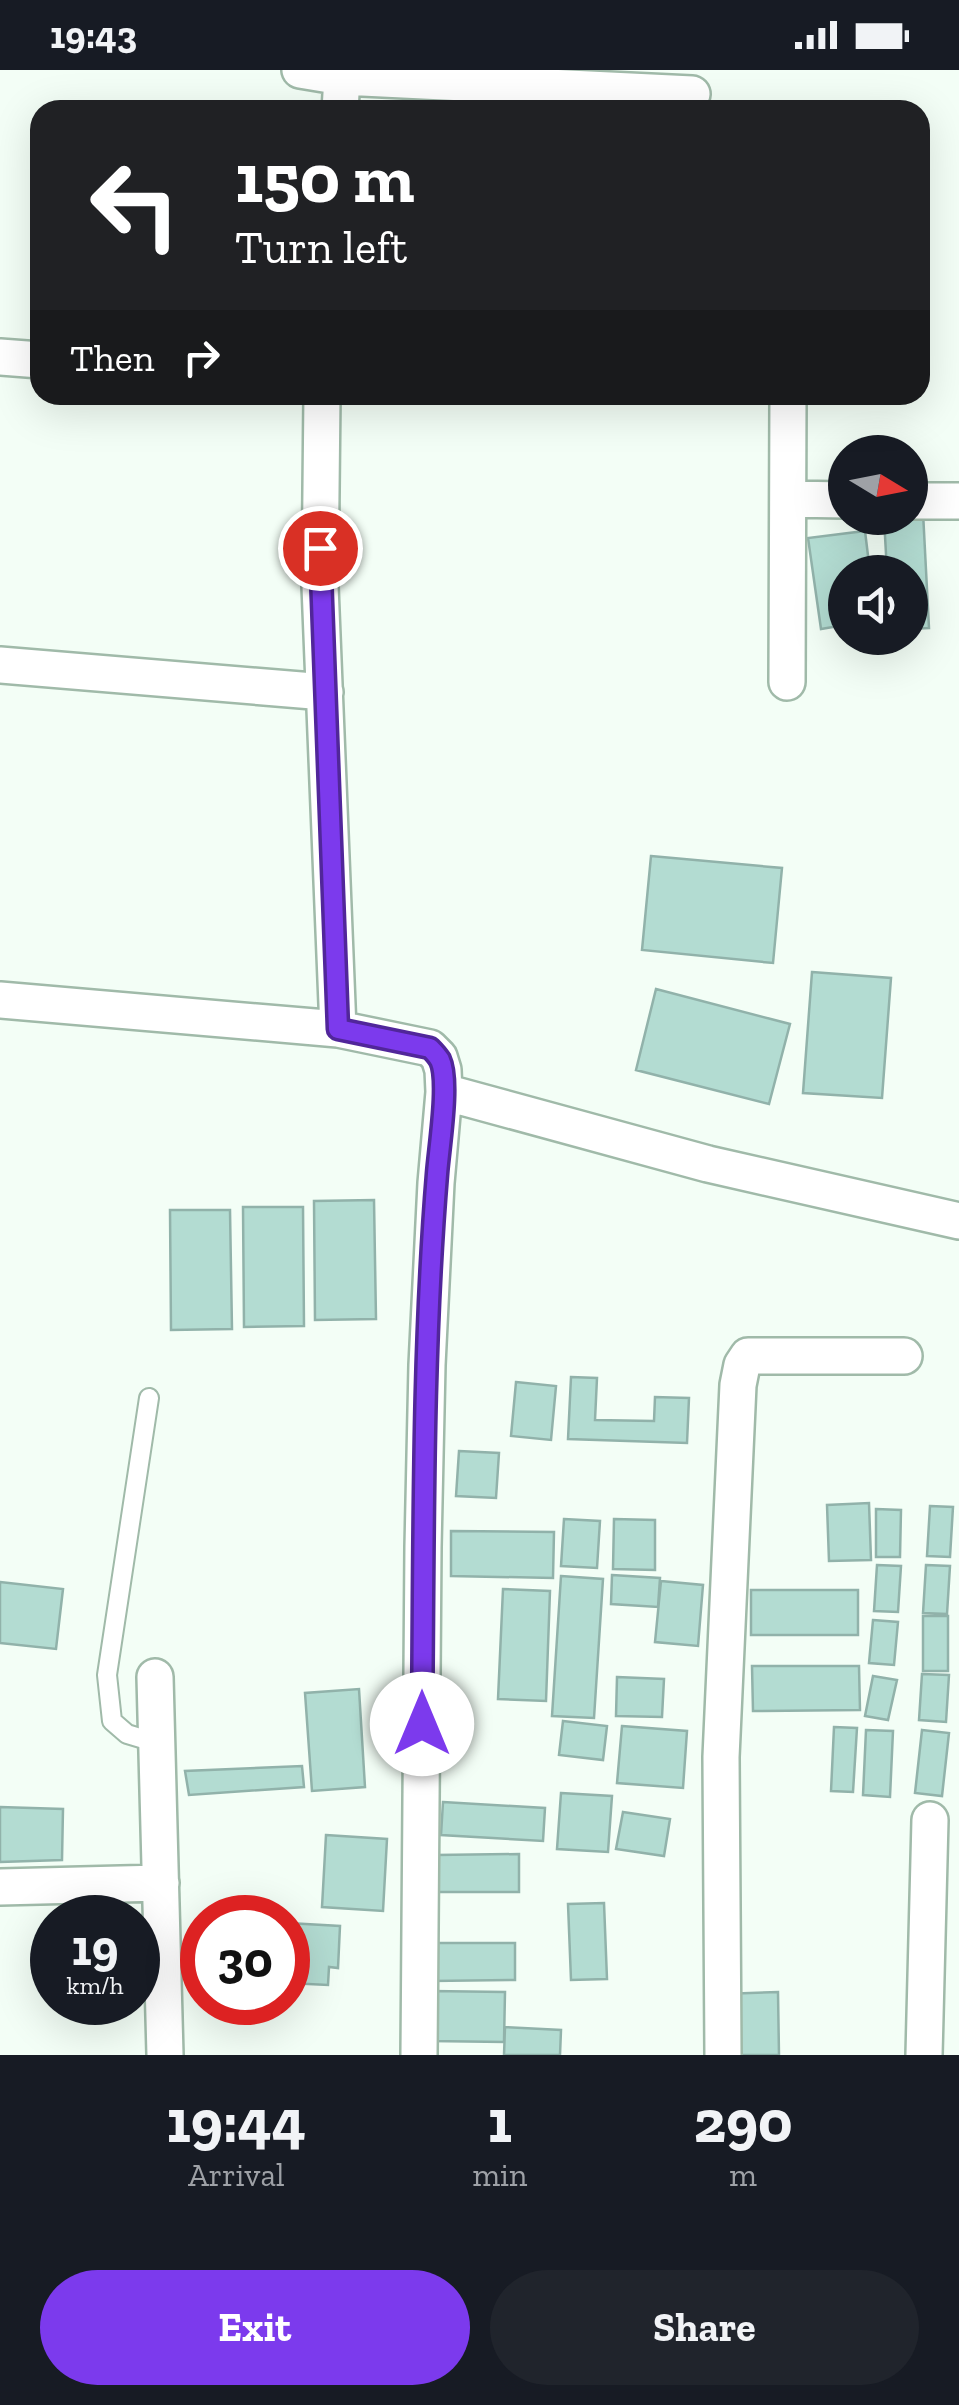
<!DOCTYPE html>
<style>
:root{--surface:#171b24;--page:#20242c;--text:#f1f3f6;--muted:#9ea1a6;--accent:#7c3aed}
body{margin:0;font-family:"Zilla Slab",serif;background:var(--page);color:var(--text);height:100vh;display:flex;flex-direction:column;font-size:38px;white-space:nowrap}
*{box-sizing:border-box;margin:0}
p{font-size:32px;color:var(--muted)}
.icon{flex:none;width:55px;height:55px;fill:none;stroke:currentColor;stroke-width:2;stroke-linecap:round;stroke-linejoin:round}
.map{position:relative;height:1985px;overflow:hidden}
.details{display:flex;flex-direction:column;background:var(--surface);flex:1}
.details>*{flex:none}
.hud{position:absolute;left:30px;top:30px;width:900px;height:305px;border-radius:30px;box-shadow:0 10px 40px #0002;background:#202124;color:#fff;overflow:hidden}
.needle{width:65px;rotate:100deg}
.fabs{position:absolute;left:828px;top:365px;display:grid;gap:20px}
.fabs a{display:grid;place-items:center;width:100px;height:100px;border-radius:50%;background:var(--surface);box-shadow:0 10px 40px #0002;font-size:50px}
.speed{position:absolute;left:30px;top:1825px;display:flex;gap:20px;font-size:50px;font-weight:700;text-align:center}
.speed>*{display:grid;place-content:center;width:130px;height:130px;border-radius:50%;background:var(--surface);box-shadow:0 10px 40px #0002;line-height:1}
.speed small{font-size:25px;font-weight:400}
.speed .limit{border:15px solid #d22;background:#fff;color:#111}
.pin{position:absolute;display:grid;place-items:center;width:85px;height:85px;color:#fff;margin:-42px;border:5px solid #fff;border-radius:50%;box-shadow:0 2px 10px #0007}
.me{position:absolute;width:110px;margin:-55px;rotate:0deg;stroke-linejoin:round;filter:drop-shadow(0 0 8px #0008)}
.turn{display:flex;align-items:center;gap:35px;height:210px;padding:0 40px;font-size:45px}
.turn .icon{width:130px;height:130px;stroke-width:2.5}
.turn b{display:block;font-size:70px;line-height:85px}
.then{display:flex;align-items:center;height:95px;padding:0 40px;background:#0003;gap:20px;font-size:38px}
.eta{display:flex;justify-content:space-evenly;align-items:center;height:170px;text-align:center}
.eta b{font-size:60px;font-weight:700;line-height:70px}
.primary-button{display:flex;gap:20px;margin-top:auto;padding:20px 40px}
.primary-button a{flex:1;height:115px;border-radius:60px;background:var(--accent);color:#fff;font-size:40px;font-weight:700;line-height:115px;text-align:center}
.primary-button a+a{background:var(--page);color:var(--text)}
.status{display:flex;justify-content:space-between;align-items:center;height:70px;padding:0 50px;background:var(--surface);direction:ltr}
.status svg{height:28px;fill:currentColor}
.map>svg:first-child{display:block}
.building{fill:#b3dcd2;stroke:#91b2aa;stroke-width:2.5}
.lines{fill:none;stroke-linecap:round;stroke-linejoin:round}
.service-casing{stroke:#a0baa9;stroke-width:22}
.minor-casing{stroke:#a0baa9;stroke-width:40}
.service{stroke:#fff;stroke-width:18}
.minor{stroke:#fff;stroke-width:35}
.route-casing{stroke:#51269a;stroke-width:25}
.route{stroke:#7c3aed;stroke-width:18}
</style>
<div class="status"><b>19:43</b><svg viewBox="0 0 49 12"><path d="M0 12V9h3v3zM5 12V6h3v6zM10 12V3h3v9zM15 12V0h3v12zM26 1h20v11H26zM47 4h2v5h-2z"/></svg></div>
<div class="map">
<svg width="959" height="1985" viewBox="0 0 959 1985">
<rect width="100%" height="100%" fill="#f3fef6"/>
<path class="building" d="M 923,442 L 929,558 L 910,559 L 910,502 L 887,502 L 884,448 L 910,448 Z
M 865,461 L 870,502 L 845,502 L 845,555 L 821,559 L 808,468 Z
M 651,786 L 782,798 L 773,893 L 642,880 Z
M 812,902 L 891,908 L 882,1028 L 803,1023 Z
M 656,919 L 790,954 L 769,1034 L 636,1000 Z
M 374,1130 L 376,1249 L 315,1250 L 314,1131 Z
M 243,1137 L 303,1137 L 304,1256 L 244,1257 Z
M 170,1140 L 230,1140 L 232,1259 L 171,1260 Z
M 571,1307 L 597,1308 L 595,1350 L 654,1351 L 655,1327 L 689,1328 L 687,1373 L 568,1369 Z
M 516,1312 L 556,1316 L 551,1370 L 511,1366 Z
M 459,1381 L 499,1383 L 496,1428 L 456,1426 Z
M 869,1433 L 871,1490 L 829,1491 L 827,1435 Z
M 930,1436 L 953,1437 L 950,1487 L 927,1486 Z
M 876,1439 L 901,1440 L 900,1487 L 876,1487 Z
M 564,1449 L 600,1451 L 597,1498 L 561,1496 Z
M 614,1449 L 655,1450 L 655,1500 L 613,1499 Z
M 451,1461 L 554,1462 L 553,1508 L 451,1506 Z
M 877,1495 L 901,1496 L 898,1542 L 874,1541 Z
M 926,1495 L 950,1496 L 947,1544 L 923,1543 Z
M 612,1505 L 660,1508 L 658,1537 L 611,1534 Z
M 561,1506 L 603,1509 L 594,1648 L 552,1646 Z
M 661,1511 L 703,1515 L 698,1576 L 655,1572 Z
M 0,1512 L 63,1519 L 56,1579 L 0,1573 Z
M 503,1519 L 550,1521 L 546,1631 L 498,1629 Z
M 751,1520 L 858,1520 L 858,1565 L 751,1565 Z
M 923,1546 L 948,1546 L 948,1601 L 923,1601 Z
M 873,1550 L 898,1552 L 894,1595 L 869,1593 Z
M 752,1596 L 859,1596 L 860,1640 L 753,1641 Z
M 922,1604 L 949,1605 L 946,1652 L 919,1650 Z
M 873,1606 L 897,1610 L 888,1650 L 865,1646 Z
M 617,1607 L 664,1609 L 662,1647 L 616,1646 Z
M 359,1619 L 365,1717 L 312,1721 L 305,1623 Z
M 563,1651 L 607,1656 L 603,1690 L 559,1685 Z
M 622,1656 L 687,1661 L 683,1718 L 617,1713 Z
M 834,1657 L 857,1658 L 853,1722 L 831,1721 Z
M 866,1660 L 893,1661 L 890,1727 L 863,1725 Z
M 922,1660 L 949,1663 L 942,1726 L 915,1723 Z
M 302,1696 L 304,1717 L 189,1725 L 185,1701 Z
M 561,1723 L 612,1726 L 608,1782 L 557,1779 Z
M 443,1732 L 545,1738 L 543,1771 L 441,1765 Z
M 0,1737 L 63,1739 L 62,1790 L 0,1792 Z
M 623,1742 L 670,1749 L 664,1786 L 616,1779 Z
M 326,1765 L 387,1769 L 383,1841 L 322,1837 Z
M 519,1784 L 519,1822 L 436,1822 L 436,1785 Z
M 604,1833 L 607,1909 L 571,1910 L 568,1834 Z
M 288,1853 L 340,1856 L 338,1898 L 329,1897 L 328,1915 L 288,1913 Z
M 432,1873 L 515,1873 L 515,1910 L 432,1911 Z
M 431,1921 L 505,1922 L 504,1972 L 430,1971 Z
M 778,1922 L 779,1985 L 724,1985 L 723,1924 Z
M 505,1957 L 561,1960 L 560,1985 L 504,1985 Z"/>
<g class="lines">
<g class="service-casing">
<path id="service" d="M 149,1328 L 107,1605 L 112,1651 L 127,1664 L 157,1673"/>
</g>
<g class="minor-casing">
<path id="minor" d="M 300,0 L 342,7 L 692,24
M 340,40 L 342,7
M 0,287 L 40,290
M 322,325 L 320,516 L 338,959
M 788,429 L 845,430
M 910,431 L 959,431
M 0,595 L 325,622
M 787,612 L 788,325
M 0,930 L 338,959 L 430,978 L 439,987 L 443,1000 L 444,1022 L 436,1113 L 427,1295 L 423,1477 L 419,1985
M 444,1022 L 708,1094 L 959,1151
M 155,1607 L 165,1985
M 0,1817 L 161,1813
M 723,1985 L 721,1687 L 738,1315 L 742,1295 L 748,1286 L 904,1286
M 924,1985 L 930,1750"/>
</g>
<use href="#service" class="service"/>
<use href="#minor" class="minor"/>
</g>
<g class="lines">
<g class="route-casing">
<path id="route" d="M 320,478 L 338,959 L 430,978 C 434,982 437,985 440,990 C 450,1011 439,1077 437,1104 C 422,1286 424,1471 422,1654"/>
</g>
<use href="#route" class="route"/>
</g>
</svg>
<div class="fabs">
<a><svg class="needle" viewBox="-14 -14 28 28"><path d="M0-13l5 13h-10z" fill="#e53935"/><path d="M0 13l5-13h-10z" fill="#9ea1a6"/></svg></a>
<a><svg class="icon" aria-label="sound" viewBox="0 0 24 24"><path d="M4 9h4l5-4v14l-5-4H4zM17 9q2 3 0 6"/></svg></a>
</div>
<div class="speed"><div>19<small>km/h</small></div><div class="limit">30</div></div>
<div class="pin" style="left:320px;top:478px;background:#d93025"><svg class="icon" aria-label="arrive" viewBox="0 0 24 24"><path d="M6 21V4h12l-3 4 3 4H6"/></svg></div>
<svg class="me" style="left:422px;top:1654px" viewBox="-20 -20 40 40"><circle r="19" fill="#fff"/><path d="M0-13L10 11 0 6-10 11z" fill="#7c3aed"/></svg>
<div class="hud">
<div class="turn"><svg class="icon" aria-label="left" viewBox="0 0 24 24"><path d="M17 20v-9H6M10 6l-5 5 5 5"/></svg><div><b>150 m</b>Turn left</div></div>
<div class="then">Then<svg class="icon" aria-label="right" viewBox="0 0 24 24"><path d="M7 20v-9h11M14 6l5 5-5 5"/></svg></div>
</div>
</div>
<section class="details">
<div class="eta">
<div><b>19:44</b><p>Arrival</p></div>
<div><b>1</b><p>min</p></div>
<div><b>290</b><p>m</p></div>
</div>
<div class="primary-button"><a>Exit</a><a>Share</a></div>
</section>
